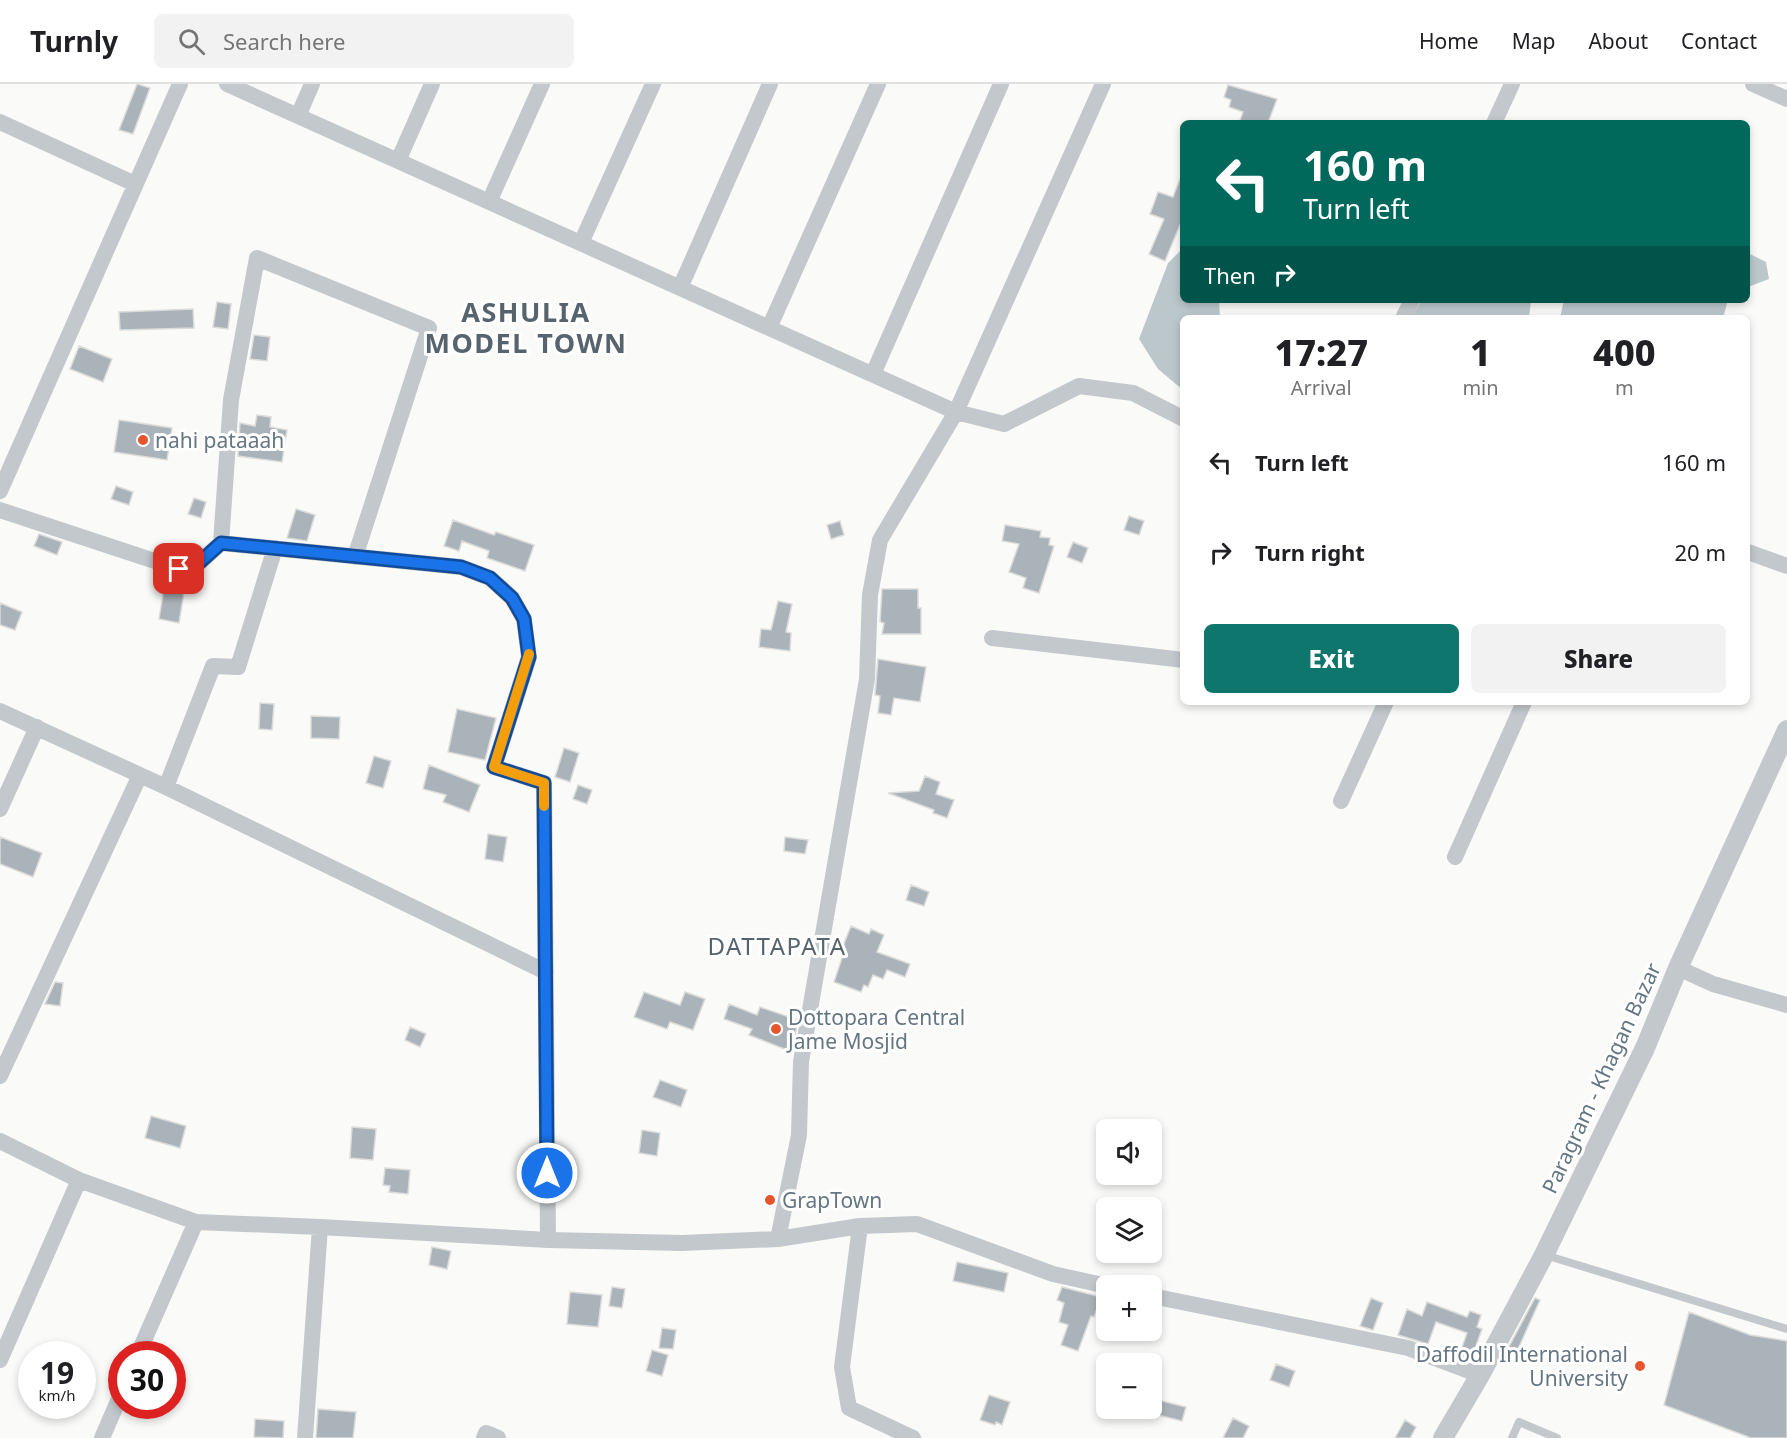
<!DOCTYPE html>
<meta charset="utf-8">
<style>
:root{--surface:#fff;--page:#f2f2f2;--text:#202124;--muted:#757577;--line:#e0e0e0;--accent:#0f766e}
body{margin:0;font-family:"Noto Sans",sans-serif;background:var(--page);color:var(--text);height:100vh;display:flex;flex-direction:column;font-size:22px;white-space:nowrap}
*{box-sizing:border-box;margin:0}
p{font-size:20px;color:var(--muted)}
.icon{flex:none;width:33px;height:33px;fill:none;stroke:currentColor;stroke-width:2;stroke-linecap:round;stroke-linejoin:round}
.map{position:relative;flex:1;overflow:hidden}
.details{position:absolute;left:1180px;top:231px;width:570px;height:390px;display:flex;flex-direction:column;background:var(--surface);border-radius:9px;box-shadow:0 3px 9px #0003}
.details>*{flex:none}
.top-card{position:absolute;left:1180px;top:36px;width:570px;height:183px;border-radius:9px;box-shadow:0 3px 9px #0003;background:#00695c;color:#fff;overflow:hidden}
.controls{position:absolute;left:1096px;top:1035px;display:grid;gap:12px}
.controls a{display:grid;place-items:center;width:66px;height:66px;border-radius:9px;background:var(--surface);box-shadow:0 3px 9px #0003;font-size:30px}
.speed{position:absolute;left:18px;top:1257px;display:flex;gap:12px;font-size:30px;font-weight:700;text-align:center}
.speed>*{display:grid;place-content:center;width:78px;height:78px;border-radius:50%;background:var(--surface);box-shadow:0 3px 9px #0003;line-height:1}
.speed small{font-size:15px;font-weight:400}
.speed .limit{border:9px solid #d22;background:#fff;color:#111}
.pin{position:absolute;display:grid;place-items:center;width:51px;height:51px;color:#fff;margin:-26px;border-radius:12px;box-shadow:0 3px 9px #0006}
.me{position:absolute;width:66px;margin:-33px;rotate:0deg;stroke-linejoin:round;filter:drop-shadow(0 0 4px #0008)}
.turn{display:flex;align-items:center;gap:21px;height:126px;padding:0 24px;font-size:27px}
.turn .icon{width:78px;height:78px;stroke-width:2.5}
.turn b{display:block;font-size:42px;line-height:51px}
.then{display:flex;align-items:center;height:57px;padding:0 24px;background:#0003;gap:12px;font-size:22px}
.eta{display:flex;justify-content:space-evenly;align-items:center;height:102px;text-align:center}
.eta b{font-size:36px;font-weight:800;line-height:42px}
.cta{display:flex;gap:12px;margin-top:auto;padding:12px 24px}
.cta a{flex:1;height:69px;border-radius:9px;background:var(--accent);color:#fff;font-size:24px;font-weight:800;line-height:69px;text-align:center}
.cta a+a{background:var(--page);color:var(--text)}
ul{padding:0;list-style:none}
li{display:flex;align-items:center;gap:18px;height:90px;padding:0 24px}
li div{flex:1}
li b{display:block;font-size:22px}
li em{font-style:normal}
header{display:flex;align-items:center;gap:36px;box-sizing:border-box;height:84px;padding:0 30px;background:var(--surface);border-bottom:2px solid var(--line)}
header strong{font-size:28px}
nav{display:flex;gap:33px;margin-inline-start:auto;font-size:21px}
.search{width:420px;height:54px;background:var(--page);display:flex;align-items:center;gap:15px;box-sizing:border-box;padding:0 21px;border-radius:9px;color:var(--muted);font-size:22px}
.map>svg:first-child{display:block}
.water{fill:#bbc7cb}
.building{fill:#aab3b9;stroke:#dcdcda;stroke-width:1.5}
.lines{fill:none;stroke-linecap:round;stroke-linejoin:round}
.service{stroke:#c3c8cc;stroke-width:8}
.minor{stroke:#c3c8cc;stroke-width:16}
.tertiary{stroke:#c3c8cc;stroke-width:20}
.route-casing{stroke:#114b97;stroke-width:15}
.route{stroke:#1a73e8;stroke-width:10}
.slow{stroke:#f59e0b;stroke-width:10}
.poi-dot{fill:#e4572e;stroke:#fff;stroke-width:2}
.labels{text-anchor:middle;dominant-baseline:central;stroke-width:6;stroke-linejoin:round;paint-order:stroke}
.poi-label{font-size:21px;fill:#657683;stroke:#fff;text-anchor:start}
.street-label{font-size:21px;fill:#657683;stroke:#fff}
.quarter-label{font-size:24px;letter-spacing:1.5px;fill:#57646e;stroke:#fff}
.district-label{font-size:27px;font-weight:bold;letter-spacing:1.5px;fill:#57646e;stroke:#fff}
</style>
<header>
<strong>Turnly</strong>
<div class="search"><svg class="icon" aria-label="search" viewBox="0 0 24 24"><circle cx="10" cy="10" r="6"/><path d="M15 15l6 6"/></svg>Search here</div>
<nav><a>Home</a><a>Map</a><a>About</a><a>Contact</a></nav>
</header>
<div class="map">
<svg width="1787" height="1354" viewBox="0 0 1787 1354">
<rect width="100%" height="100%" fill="#fafaf8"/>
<path class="water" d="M 1183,165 L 1184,216 L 1219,216 L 1220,234 L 1184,234 L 1183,306 L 1158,285 L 1139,255 L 1168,179 L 1181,166 Z
M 1748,169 L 1766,178 L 1769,195 L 1748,203 Z
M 1422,216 L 1531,216 L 1529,234 L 1411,234 Z
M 1564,216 L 1728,216 L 1723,234 L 1560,234 Z"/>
<path class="building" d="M 137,0 L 150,4 L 133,50 L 119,46 Z
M 1228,1 L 1277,15 L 1268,39 L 1239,39 L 1243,28 L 1229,23 L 1231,16 L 1224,13 Z
M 1183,87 L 1184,142 L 1180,141 L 1165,177 L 1149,170 L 1164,135 L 1150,130 L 1158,108 L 1173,113 Z
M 217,218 L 231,220 L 228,245 L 213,243 Z
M 193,225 L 194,244 L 120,246 L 119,228 Z
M 254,251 L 270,253 L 267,277 L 250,275 Z
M 79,262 L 112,275 L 103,298 L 70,285 Z
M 257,331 L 271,333 L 270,343 L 287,346 L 282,378 L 238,372 L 240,339 L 255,342 Z
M 119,336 L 172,344 L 167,376 L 114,368 Z
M 116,402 L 133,408 L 129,421 L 111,415 Z
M 194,414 L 206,418 L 201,434 L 188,430 Z
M 296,425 L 315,431 L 307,457 L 287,454 Z
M 1129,432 L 1144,437 L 1139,451 L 1124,446 Z
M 453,436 L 494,451 L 496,448 L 534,461 L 525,487 L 487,474 L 489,467 L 462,457 L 459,467 L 444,462 Z
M 840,437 L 844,451 L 831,455 L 827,441 Z
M 1005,441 L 1041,447 L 1040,453 L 1050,454 L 1049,461 L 1054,462 L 1039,509 L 1023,504 L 1026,494 L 1009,488 L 1019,460 L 1002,457 Z
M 39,450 L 62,458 L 57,471 L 34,462 Z
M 1073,458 L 1088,464 L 1082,479 L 1067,473 Z
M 166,492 L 186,496 L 179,539 L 159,535 Z
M 882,505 L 918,505 L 918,524 L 921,524 L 921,550 L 882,550 L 884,539 L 880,538 Z
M 778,517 L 792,520 L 786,548 L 791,549 L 790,567 L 759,563 L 761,545 L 771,546 Z
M 0,519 L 22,528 L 15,546 L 0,541 Z
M 878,575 L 926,583 L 920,618 L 894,614 L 891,631 L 878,629 L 880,612 L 875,611 Z
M 260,619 L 274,620 L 272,646 L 259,645 Z
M 457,625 L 496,634 L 485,676 L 448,668 Z
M 311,632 L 340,633 L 339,655 L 311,654 Z
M 564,664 L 579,669 L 570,698 L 555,693 Z
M 374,672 L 391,677 L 383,704 L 366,699 Z
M 429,681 L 480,701 L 469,728 L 443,718 L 446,711 L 423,705 Z
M 925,692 L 940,698 L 936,710 L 954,716 L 947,734 L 933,729 L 934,726 L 888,709 L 919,707 Z
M 578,701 L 592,706 L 587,720 L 573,715 Z
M 488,750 L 507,753 L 503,778 L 485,775 Z
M 0,753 L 42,769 L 33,793 L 0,780 Z
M 785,753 L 808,756 L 805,770 L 784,767 Z
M 911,801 L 929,808 L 924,822 L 906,816 Z
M 851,842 L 869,850 L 871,845 L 884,851 L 877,868 L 910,880 L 905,893 L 887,886 L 883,895 L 873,891 L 868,903 L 864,901 L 861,908 L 834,898 L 844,868 L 841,867 Z
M 55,898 L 63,899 L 60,922 L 45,920 Z
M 644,908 L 680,921 L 685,908 L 705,915 L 693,946 L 670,938 L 667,945 L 634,933 Z
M 729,920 L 757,931 L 760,923 L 798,936 L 792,968 L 749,951 L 752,945 L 724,935 Z
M 410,943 L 426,950 L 420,963 L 405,956 Z
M 660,996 L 687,1006 L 681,1023 L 653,1013 Z
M 151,1032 L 186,1042 L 180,1064 L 145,1054 Z
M 352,1043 L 376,1045 L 373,1076 L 350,1074 Z
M 642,1046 L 660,1049 L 657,1072 L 639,1069 Z
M 385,1084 L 410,1086 L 408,1110 L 389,1108 L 390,1102 L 383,1101 Z
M 432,1163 L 451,1167 L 447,1185 L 429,1181 Z
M 957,1178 L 1008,1189 L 1004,1208 L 953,1197 Z
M 612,1203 L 625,1205 L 622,1224 L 609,1222 Z
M 1062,1203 L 1101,1213 L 1094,1233 L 1091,1232 L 1078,1267 L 1061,1261 L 1068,1241 L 1059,1238 L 1064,1219 L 1057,1216 Z
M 570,1208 L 602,1211 L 598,1243 L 567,1240 Z
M 1371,1214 L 1383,1219 L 1373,1246 L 1360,1242 Z
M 1535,1214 L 1540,1216 L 1514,1274 L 1505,1270 Z
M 1427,1218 L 1467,1233 L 1470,1227 L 1481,1231 L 1477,1243 L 1482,1245 L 1471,1276 L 1459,1272 L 1467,1249 L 1436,1238 L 1428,1260 L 1398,1251 L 1407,1225 L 1422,1232 Z
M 1689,1228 L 1750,1251 L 1787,1257 L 1787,1354 L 1751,1354 L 1664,1321 Z
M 662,1244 L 676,1246 L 673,1265 L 659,1264 Z
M 652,1266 L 668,1271 L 662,1292 L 646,1287 Z
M 1276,1280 L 1295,1287 L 1289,1303 L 1270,1296 Z
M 989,1311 L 1010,1318 L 1002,1341 L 996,1338 L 995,1341 L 980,1336 Z
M 1154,1315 L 1186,1323 L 1182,1337 L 1150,1329 Z
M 318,1325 L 356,1328 L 353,1354 L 316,1354 Z
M 1233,1334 L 1249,1342 L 1243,1354 L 1223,1354 Z
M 255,1335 L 284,1337 L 283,1354 L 254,1353 Z
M 1405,1336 L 1416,1343 L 1410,1354 L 1395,1354 Z"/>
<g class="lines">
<path class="service" d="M 1545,1171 L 1787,1245
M 1512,1354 L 1519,1338 L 1557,1354"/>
<path class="minor" d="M 227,0 L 956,328 L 1004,340 L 1079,302 L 1133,309 L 1184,335
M 1753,0 L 1787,15
M 298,32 L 312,0
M 0,38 L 135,100
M 1494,39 L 1512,0
M 398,77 L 432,0
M 489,118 L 542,0
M 581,159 L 653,0
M 680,204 L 770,0
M 1403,234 L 1412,216
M 769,244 L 878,0
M 873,290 L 1001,0
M 0,407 L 180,0
M 0,426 L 179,485 L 200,478 L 221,459 L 461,483 L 490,494 L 512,514 L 524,535 L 529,573 L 494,683 L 544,699 L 548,1156
M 221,459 L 231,316 L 257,174 L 429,244 L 355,473
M 1748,468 L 1787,482
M 992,554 L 1184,576
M 0,627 L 166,703 L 546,888
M 166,703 L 213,582 L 238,583 L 275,464
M 1341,717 L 1386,618
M 0,725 L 37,643
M 1455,773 L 1524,618
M 1678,884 L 1713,900 L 1787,921
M 0,992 L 140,691
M 0,1057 L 79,1096 L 196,1138 L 320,1143 L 305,1354
M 860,1142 L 842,1283 L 849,1324 L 913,1354
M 320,1143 L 548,1156 L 682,1159 L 778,1155 L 860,1142 L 917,1140 L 1053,1190 L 1107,1202
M 778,1155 L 799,1051 L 801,978 L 867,595 L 870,511 L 880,456 L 956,328 L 1103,0
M 1152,1212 L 1408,1264 L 1480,1291
M 138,1270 L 196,1138
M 0,1276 L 79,1096
M 102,1354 L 122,1308
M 484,1354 L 486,1349 L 498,1354"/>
<path class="tertiary" d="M 1443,1354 L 1480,1291 L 1544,1171 L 1645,964 L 1678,884 L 1787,646"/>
</g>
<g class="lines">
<g class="route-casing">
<path id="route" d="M 179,485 L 200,478 L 221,459 L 461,483 L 490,494 L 512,514 L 524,535 L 529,573 L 494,683 L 544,699 L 547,1089"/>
</g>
<use href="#route" class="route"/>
<path class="slow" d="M 529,570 L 494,683 L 544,699 L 544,722"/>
</g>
<g class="poi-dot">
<circle cx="143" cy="356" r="6"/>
<circle cx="776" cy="945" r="6"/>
<circle cx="770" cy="1116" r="6"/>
<circle cx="1640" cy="1282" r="6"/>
</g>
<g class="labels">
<g class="poi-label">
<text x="155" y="356">nahi pataaah</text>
<text x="788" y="933">Dottopara Central<tspan x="788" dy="24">Jame Mosjid</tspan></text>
<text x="782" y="1116">GrapTown</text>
<text x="1628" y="1270" text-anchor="end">Daffodil International<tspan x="1628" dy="24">University</tspan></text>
</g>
<g class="street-label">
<text transform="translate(1601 994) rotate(-65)">Paragram - Khagan Bazar</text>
</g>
<g class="quarter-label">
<text x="777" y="861">DATTAPATA</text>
</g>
<g class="district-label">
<text x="526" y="227">ASHULIA<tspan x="526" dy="31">MODEL TOWN</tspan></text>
</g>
</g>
</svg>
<div class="controls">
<a><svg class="icon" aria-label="sound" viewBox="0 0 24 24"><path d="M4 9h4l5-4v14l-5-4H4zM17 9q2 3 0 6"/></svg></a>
<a><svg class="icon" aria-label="layers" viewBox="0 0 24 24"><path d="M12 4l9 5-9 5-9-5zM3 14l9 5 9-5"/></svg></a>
<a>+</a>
<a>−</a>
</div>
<div class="speed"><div>19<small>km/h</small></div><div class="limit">30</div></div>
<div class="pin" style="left:179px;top:485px;background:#d93025"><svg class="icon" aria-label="arrive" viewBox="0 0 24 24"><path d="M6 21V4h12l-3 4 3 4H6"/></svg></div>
<svg class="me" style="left:547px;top:1089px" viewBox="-20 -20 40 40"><circle r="17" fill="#1a73e8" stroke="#fff" stroke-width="3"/><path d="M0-11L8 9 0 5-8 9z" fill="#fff"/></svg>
<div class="top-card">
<div class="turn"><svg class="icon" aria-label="left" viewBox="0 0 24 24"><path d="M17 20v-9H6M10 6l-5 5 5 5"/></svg><div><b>160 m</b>Turn left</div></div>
<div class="then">Then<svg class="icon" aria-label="right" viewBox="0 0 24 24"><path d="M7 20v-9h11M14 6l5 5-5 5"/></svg></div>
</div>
<section class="details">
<div class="eta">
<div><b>17:27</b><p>Arrival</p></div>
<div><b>1</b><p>min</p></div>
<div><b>400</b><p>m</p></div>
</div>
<ul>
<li><svg class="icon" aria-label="left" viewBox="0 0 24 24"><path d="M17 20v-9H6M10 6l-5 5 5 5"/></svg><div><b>Turn left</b></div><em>160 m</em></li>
<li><svg class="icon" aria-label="right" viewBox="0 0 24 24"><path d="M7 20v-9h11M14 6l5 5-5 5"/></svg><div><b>Turn right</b></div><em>20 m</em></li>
</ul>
<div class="cta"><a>Exit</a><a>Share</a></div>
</section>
</div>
